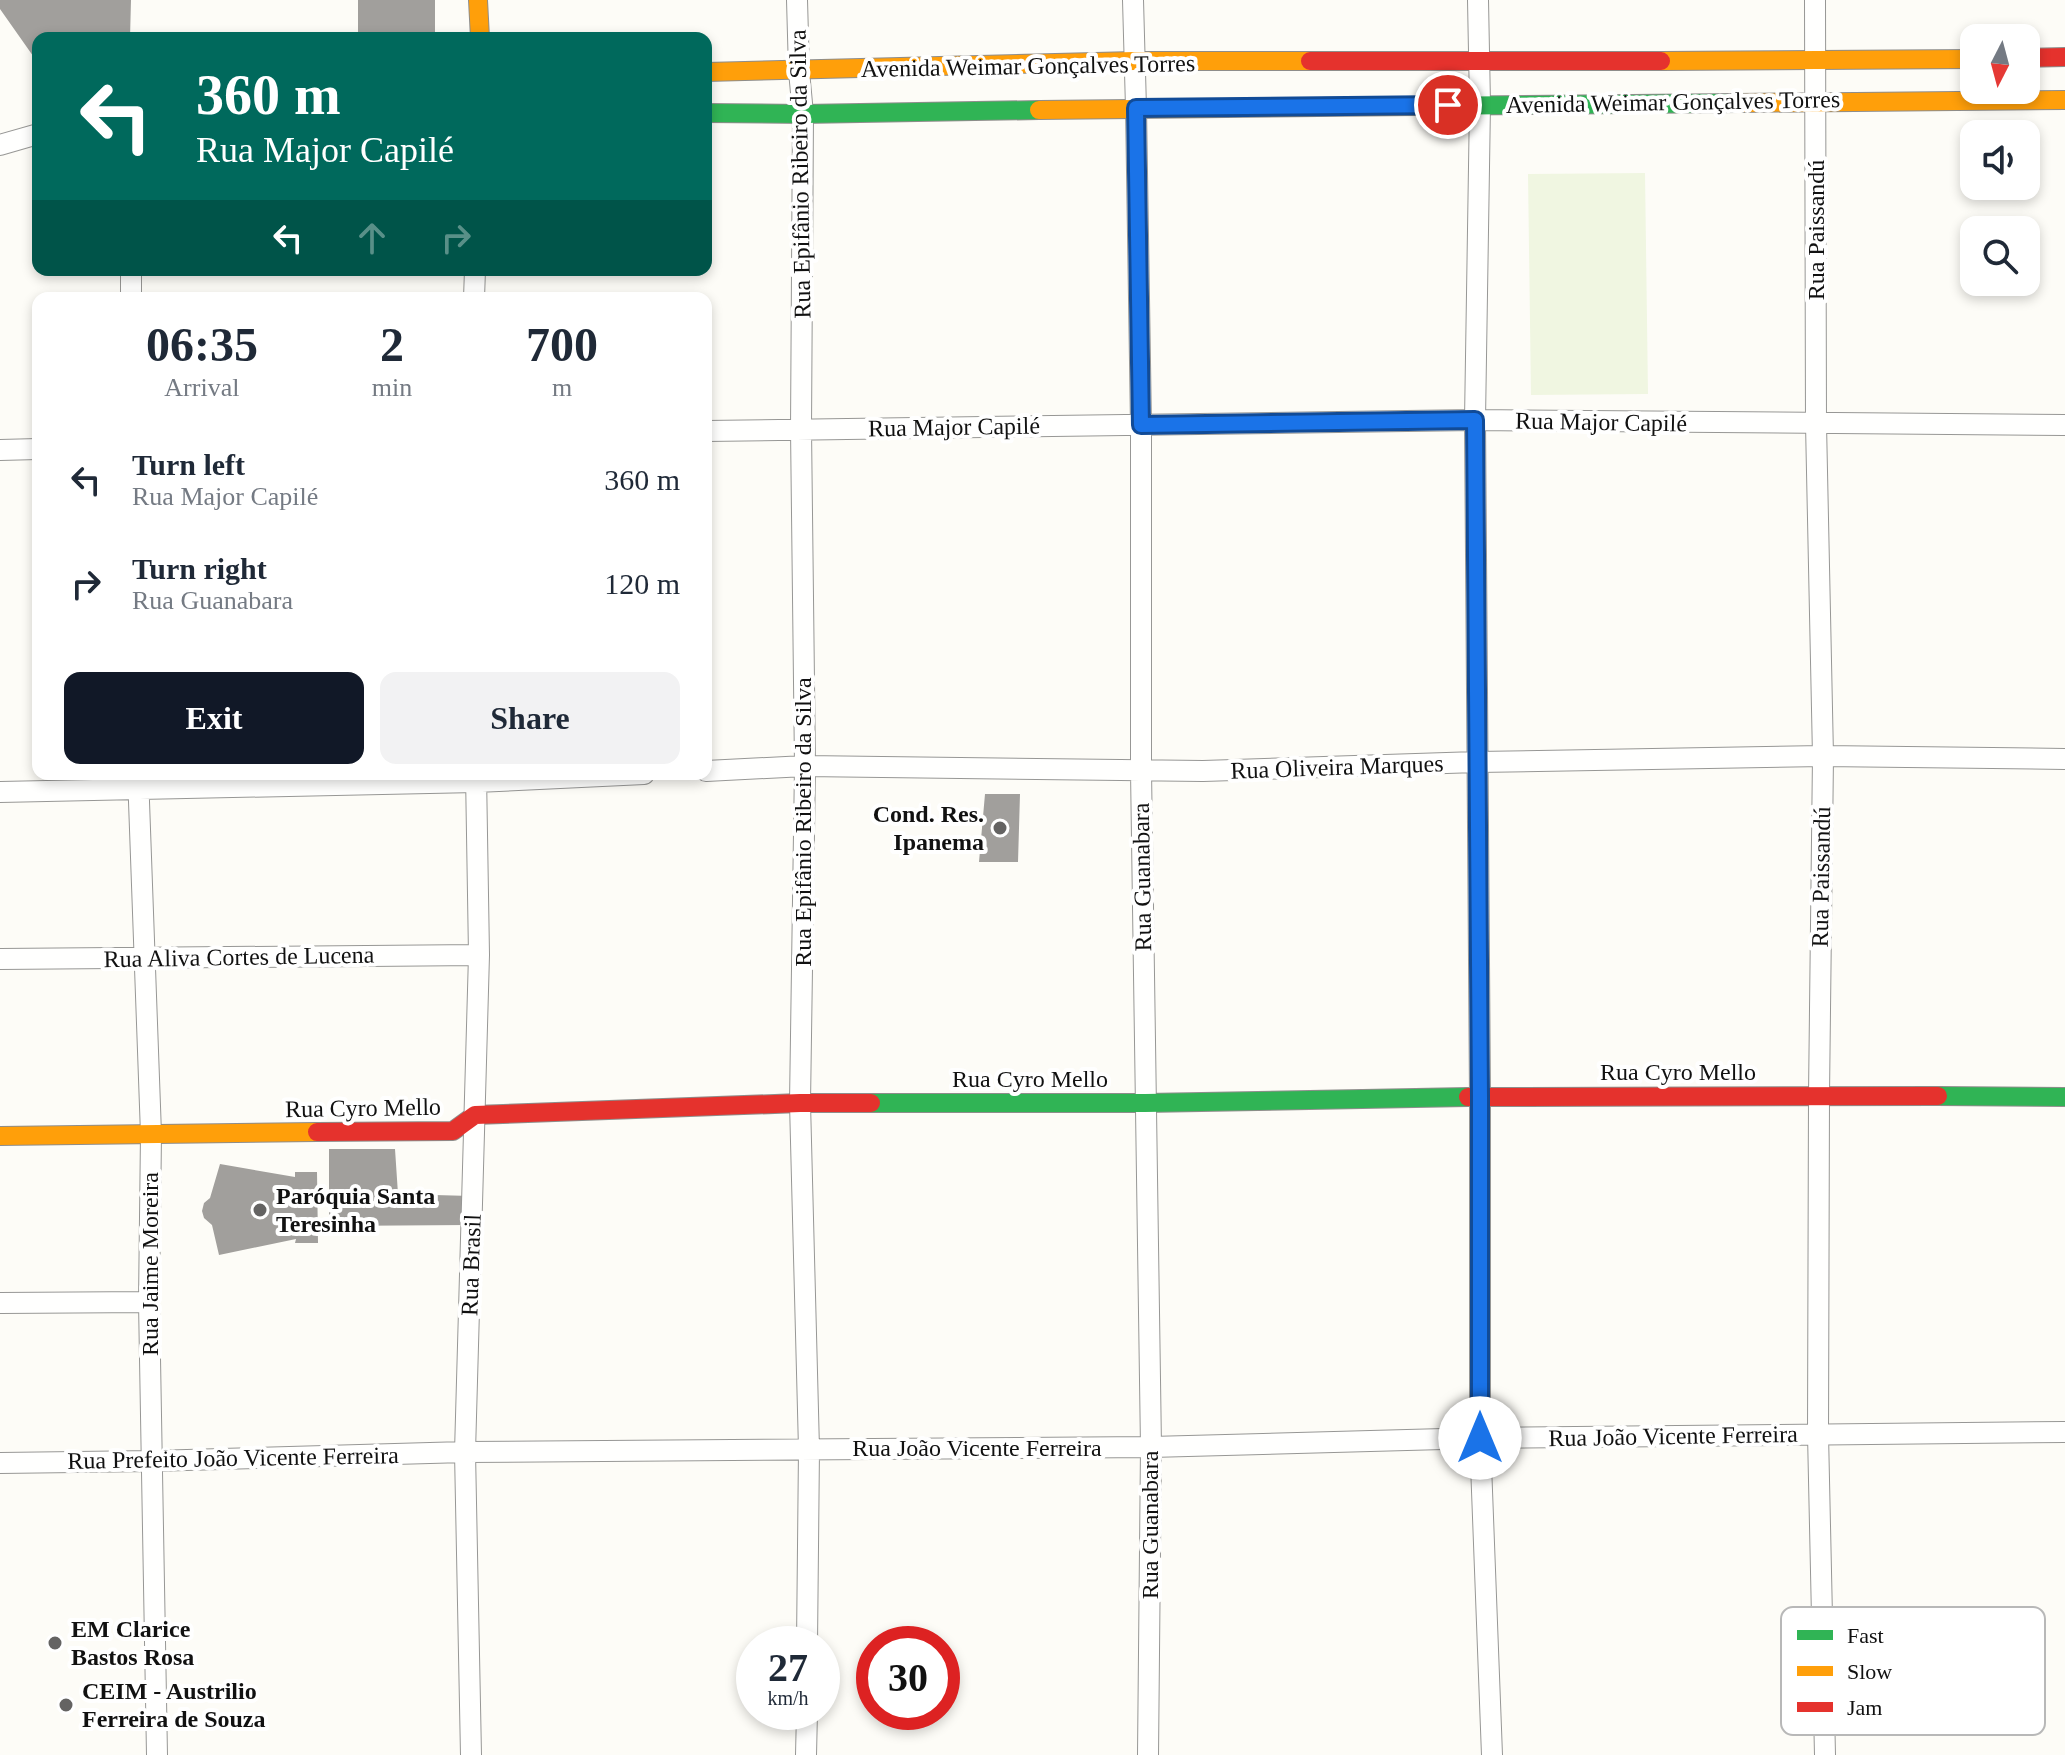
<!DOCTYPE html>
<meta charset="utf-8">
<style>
:root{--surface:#fff;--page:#f2f2f3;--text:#1f2937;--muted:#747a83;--accent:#111827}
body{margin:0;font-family:"Times New Roman",serif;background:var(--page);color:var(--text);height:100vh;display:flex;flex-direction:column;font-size:30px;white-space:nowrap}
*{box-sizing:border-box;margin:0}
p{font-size:26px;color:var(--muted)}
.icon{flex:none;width:44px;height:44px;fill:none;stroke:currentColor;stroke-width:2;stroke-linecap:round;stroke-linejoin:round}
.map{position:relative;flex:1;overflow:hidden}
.drawer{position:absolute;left:32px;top:292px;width:680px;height:488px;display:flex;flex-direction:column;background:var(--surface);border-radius:16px;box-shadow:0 4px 12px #0003}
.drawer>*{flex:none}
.banner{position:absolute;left:32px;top:32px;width:680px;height:244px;border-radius:16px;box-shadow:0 4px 12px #0003;background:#00695c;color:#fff;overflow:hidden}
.needle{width:52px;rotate:186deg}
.controls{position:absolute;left:1960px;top:24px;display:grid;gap:16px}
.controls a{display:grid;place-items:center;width:80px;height:80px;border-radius:16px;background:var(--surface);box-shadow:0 4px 12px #0003;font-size:40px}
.speed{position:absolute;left:736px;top:1626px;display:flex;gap:16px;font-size:40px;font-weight:700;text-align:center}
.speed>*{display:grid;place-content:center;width:104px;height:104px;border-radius:50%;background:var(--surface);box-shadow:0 4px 12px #0003;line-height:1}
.speed small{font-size:20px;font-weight:400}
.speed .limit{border:12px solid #d22;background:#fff;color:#111}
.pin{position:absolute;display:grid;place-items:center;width:68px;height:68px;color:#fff;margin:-34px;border:4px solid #fff;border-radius:50%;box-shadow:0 2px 8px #0007}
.me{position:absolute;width:88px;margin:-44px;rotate:0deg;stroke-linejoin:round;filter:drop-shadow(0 0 6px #0008)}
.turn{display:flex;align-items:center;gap:28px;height:168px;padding:0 32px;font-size:36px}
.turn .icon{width:104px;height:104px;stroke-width:2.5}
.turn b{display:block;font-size:56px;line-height:68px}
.lanes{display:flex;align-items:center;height:76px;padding:0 32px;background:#0003;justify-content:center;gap:40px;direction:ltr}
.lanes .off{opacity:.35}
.eta{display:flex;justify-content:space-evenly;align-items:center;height:136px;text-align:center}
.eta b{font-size:48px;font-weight:700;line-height:56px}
.cta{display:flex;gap:16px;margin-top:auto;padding:16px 32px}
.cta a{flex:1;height:92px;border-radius:16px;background:var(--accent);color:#fff;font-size:32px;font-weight:700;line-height:92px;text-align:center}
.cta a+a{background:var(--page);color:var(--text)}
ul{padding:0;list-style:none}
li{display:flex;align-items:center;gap:24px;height:104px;padding:0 32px}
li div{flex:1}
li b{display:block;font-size:30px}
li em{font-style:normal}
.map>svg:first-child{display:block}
.pitch{fill:#f0f6e1}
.building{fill:#a19f9c}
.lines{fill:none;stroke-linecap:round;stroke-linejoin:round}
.street-casing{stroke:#979795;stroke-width:22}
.fast-casing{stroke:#8e8d8b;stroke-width:20}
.slow-casing{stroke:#8e8d8b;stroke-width:20}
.jam-casing{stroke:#8e8d8b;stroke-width:20}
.street{stroke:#fffffe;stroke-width:20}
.fast{stroke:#30b455;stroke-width:18}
.slow{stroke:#ff9f0a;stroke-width:18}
.jam{stroke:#e5322d;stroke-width:18}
.route-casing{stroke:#114b97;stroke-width:20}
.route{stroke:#1a73e8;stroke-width:14}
.poi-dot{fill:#646362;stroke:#fff;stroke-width:3}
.labels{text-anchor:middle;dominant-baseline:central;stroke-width:8;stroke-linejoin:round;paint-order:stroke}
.street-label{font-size:24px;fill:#111;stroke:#fff}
.poi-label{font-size:24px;font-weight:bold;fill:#111;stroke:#fff;text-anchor:start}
.key{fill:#fff;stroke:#b8b8b8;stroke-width:2}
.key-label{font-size:22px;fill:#111}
</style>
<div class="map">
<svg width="2065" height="1755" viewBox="0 0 2065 1755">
<rect width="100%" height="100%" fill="#fdfcf7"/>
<path class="pitch" d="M 1645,173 L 1648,394 L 1531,395 L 1528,174 Z"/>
<path class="building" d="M 0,0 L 131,0 L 130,38 L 38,38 L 38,63 L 0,9 Z
M 358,0 L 435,0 L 435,38 L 358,38 Z
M 985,794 L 1020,794 L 1018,862 L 979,862 Z
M 329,1149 L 395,1149 L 398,1194 L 471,1196 L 468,1225 L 329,1226 Z
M 220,1164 L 295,1177 L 295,1172 L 317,1172 L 318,1243 L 295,1243 L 296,1239 L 219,1255 L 212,1225 L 204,1218 L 202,1211 L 204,1203 L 210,1198 Z"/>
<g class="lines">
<g class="street-casing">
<path id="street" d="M 797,0 L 799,71 L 803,114 L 801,429 L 805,766 L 800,1103 L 809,1449 L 807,1644
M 1133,0 L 1136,108 L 1141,425 L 1141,771 L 1151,1447 L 1148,1755
M 1478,0 L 1480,104 L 1475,420 L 1480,1097 L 1480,1438 L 1492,1755
M 1815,0 L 1816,424 L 1823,756 L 1819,1095 L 1818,1434 L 1825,1755
M 0,145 L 38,134
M 131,270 L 131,298
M 474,298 L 475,270
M 706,431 L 1475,420 L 2065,425
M 0,450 L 38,449
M 706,771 L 805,766 L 1203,771 L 1477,762 L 1823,756 L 2065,759
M 138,774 L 151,1134 L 149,1302 L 157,1755
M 0,792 L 476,782 L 644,774
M 0,959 L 479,955
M 0,1303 L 149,1302
M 0,1463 L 152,1461 L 465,1452 L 1151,1447 L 1480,1438 L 2065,1432
M 471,1755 L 465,1452 L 479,955 L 476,774
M 806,1755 L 807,1712"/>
</g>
<g class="fast-casing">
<path id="fast" d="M 1417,106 L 1739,103
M 706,113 L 803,114 L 1039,110
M 1938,1096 L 2065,1097
M 871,1103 L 1145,1103 L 1468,1097"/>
</g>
<g class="slow-casing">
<path id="slow" d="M 478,0 L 480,38
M 1661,61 L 1974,59
M 706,72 L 1134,61 L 1310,61
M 1739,103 L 2065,100
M 1039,110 L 1417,106
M 0,1136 L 317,1132"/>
</g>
<g class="jam-casing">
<path id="jam" d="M 2026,58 L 2065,57
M 1310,61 L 1661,61
M 1468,1097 L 1938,1096
M 317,1132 L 453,1131 L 475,1115 L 800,1103 L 871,1103"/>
</g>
<use href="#street" class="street"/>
<use href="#fast" class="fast"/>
<use href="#slow" class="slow"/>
<use href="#jam" class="jam"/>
</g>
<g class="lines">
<g class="route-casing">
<path id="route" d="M 1448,105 L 1136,108 L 1141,425 L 1475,420 L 1480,1097 L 1480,1438"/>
</g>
<use href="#route" class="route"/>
</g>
<g class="poi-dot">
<circle cx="1000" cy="828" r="8"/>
<circle cx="260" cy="1210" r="8"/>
<circle cx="55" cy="1643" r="8"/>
<circle cx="66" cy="1705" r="8"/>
</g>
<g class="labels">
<g class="street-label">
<text transform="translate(1028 66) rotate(-1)">Avenida Weimar Gonçalves Torres</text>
<text transform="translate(1673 102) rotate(-1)">Avenida Weimar Gonçalves Torres</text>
<text transform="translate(800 174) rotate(-91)">Rua Epifânio Ribeiro da Silva</text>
<text transform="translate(1816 230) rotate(-90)">Rua Paissandú</text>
<text transform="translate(1601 422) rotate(1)">Rua Major Capilé</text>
<text transform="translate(954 427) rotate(-1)">Rua Major Capilé</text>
<text transform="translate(1337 767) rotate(-2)">Rua Oliveira Marques</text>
<text transform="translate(803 822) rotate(-90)">Rua Epifânio Ribeiro da Silva</text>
<text transform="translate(1142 877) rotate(-91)">Rua Guanabara</text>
<text transform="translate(1821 877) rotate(-89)">Rua Paissandú</text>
<text transform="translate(239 957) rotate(-1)">Rua Aliva Cortes de Lucena</text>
<text x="1678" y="1072">Rua Cyro Mello</text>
<text x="1030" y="1079">Rua Cyro Mello</text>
<text transform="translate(363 1108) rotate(-1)">Rua Cyro Mello</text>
<text transform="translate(150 1264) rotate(-90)">Rua Jaime Moreira</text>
<text transform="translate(471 1265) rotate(-88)">Rua Brasil</text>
<text transform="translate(1673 1436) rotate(-1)">Rua João Vicente Ferreira</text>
<text x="977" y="1448">Rua João Vicente Ferreira</text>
<text transform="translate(233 1458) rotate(-1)">Rua Prefeito João Vicente Ferreira</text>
<text transform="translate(1150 1525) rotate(-90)">Rua Guanabara</text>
</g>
<g class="poi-label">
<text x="984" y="814" text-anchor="end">Cond. Res.<tspan x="984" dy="28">Ipanema</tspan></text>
<text x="276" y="1196">Paróquia Santa<tspan x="276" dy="28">Teresinha</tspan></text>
<text x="71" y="1629">EM Clarice<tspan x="71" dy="28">Bastos Rosa</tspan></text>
<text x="82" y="1691">CEIM - Austrilio<tspan x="82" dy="28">Ferreira de Souza</tspan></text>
</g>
</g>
<rect x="1781" y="1607" width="264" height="128" rx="12" class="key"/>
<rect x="1797" y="1630" width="36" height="10" fill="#30b455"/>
<rect x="1797" y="1666" width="36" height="10" fill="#ff9f0a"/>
<rect x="1797" y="1702" width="36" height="10" fill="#e5322d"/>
<g class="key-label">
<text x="1847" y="1643">Fast</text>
<text x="1847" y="1679">Slow</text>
<text x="1847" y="1715">Jam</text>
</g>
</svg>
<div class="controls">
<a><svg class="needle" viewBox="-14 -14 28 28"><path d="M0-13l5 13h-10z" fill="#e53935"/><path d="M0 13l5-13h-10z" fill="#747a83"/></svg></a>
<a><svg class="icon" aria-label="sound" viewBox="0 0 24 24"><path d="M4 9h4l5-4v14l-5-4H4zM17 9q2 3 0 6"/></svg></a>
<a><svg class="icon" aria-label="search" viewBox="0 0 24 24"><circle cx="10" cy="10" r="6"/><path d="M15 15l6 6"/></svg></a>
</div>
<div class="speed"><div>27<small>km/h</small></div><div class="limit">30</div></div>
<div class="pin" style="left:1448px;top:105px;background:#d93025"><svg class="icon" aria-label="arrive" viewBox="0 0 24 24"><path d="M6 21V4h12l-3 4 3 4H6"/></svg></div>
<svg class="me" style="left:1480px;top:1438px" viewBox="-20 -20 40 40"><circle r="19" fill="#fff"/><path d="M0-13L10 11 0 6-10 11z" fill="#1a73e8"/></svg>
<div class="banner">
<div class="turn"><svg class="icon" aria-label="left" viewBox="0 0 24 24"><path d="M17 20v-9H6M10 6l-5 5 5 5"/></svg><div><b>360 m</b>Rua Major Capilé</div></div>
<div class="lanes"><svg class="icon" aria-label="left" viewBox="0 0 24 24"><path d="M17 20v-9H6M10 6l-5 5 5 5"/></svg><svg class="icon off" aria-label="ahead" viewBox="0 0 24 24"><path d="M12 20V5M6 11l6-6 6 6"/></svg><svg class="icon off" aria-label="right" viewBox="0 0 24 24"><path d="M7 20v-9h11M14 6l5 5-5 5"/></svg></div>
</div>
<section class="drawer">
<div class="eta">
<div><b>06:35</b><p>Arrival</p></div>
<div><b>2</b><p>min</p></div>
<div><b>700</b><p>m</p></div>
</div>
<ul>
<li><svg class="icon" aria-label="left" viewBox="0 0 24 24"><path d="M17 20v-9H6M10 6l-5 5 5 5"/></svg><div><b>Turn left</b><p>Rua Major Capilé</p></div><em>360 m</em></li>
<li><svg class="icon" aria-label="right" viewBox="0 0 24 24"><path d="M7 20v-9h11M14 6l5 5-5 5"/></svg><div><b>Turn right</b><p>Rua Guanabara</p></div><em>120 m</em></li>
</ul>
<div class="cta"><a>Exit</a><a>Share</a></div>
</section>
</div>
